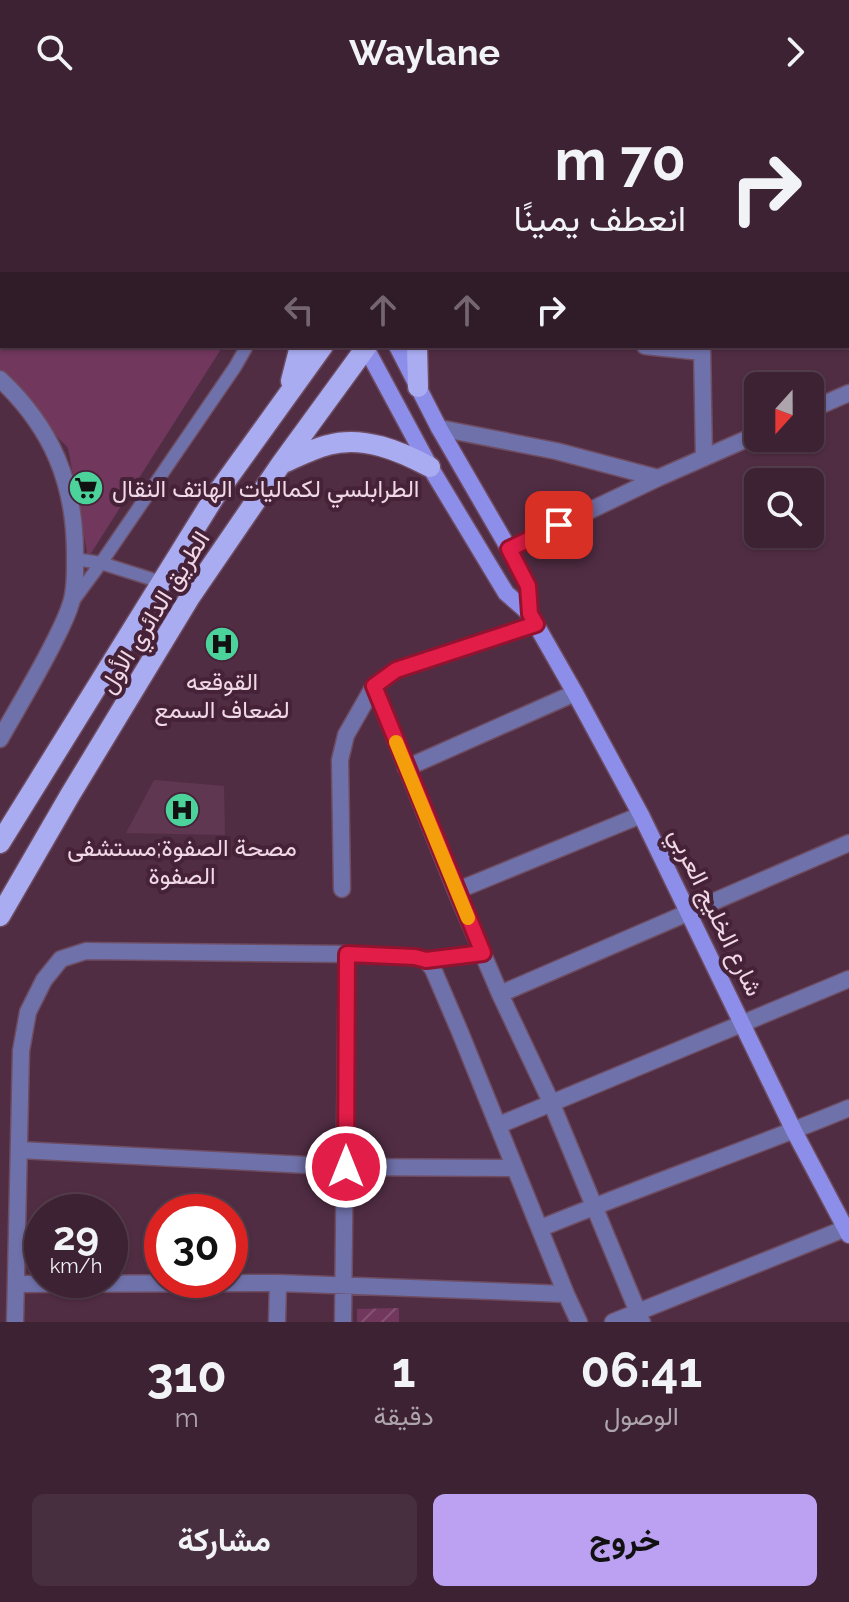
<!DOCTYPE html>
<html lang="ar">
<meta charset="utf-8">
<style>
:root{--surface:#3d2233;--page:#482f3f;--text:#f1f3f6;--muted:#ada4ac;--line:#563f4e;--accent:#bca0f2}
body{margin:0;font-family:Raleway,Vazirmatn,sans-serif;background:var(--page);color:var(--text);direction:rtl;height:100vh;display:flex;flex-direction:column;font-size:30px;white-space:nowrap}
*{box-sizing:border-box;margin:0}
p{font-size:26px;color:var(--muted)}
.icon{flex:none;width:44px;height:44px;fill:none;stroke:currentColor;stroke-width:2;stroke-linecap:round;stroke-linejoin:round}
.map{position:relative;height:1218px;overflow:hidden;direction:ltr}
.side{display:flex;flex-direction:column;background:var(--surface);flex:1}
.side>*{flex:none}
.guide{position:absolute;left:0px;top:0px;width:850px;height:244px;box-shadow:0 2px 6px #0004,0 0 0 2px var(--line);direction:rtl;background:#3d2233;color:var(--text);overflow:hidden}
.needle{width:52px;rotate:201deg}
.buttons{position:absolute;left:744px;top:268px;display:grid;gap:16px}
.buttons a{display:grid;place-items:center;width:80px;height:80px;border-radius:12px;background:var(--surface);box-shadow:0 2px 6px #0004,0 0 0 2px var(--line);font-size:40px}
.speed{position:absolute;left:24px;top:1090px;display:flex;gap:16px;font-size:40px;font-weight:700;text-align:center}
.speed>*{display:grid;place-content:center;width:104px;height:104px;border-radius:50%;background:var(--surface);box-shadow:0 2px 6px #0004,0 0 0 2px var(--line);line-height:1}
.speed small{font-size:20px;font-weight:400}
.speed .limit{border:12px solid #d22;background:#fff;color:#111}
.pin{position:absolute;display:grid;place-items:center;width:68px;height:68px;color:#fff;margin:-34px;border-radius:16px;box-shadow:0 4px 12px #0006}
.me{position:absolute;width:88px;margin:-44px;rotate:0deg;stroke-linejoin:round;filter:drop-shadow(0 0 6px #0008)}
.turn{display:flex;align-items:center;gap:28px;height:168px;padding:0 32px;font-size:36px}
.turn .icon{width:104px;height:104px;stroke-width:2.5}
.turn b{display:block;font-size:56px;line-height:68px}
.lanes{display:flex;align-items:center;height:76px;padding:0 32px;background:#0003;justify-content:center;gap:40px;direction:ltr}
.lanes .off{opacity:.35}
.eta{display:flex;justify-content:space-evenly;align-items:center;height:136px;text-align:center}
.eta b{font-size:48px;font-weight:700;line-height:56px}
.action{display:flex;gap:16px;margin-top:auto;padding:16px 32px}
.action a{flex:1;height:92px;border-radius:12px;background:var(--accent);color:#111;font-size:32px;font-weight:700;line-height:92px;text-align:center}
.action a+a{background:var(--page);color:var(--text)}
header{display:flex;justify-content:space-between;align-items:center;height:104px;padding:0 32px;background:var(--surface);font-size:36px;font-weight:700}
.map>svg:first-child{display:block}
.built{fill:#603751}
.park{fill:#71375d}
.garden{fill:url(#garden-furrows)}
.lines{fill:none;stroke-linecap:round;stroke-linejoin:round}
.lane-casing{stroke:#6e4c61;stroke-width:15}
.street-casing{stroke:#6e4c61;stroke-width:19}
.secondary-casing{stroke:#6e4c61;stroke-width:19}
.primary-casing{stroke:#6e4c61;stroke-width:23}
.lane{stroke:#6f71aa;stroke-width:12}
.street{stroke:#6f71aa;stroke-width:16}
.secondary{stroke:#8d8ee9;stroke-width:16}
.primary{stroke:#a9acf1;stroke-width:20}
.route-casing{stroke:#92132f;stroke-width:20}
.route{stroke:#e11d48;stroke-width:14}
.slow{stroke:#f59e0b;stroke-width:14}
.labels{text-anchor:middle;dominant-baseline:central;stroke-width:8;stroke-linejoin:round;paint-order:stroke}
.poi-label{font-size:24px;fill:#f0d8e6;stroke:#462239}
.street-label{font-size:24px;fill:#f0d8e6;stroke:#462239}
</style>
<header><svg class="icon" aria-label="forward" viewBox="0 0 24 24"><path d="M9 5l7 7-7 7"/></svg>Waylane<svg class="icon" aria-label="search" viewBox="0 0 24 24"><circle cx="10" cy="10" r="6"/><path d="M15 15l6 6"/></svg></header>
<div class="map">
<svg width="849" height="1218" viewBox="0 0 849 1218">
<defs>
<pattern id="garden-furrows" width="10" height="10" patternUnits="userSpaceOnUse" patternTransform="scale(2)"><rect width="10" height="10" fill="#71375d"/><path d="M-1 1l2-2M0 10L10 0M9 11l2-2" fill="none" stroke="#865374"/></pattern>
</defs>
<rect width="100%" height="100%" fill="#512d44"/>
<path class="built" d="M 154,676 L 224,682 L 225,731 L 126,729 Z"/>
<path class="park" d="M 0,0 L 129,0 L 130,2 L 2,2 L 2,242 L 223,242 L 88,454 L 68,344 L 0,273 Z"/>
<path class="garden" d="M 399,1204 L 399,1218 L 357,1218 L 357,1205 Z"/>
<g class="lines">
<g class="lane-casing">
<path id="lane" d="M 197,0 L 198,2
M 75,455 L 101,459 L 161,478
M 73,497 L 101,459 L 235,263 L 247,242"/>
</g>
<g class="street-casing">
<path id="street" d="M 332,0 L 334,2
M 466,2 L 466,0
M 687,2 L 690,0
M 709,2 L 709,0
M 848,131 L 849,131
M 645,242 L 702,248
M 702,242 L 704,354
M 0,275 C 52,324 75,379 75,450 C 75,466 76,484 71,499 C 67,513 60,526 54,538 C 37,572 18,603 0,635
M 810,306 L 849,289
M 439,324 L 556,347 L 658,374
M 509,445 L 658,374 L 758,330
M 374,582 L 456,787 L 500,890 L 551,998 L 642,1218
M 406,664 L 575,589
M 342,785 L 340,656 L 346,631 L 374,582 L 396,566 L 536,520
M 456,787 L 641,711
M 426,856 L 483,849
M 500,890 L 849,739
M 499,1021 L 849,875
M 19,1046 L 346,1063 L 515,1064
M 541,1124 C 643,1082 747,1046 849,1004
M 16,1180 L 278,1179 L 566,1190
M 15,1218 L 21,947 L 28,908 L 44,876 L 61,855 L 86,847 L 347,850 L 415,853 L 426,856 L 433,865 L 460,928 L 566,1190 L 579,1218
M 277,1218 L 278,1179
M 343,1218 L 347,850
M 613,1218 L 849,1123"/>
</g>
<g class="secondary-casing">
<path id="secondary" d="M 397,242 L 439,324 L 509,445 L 528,482 L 530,510
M 366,244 L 430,363 L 506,489 L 530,510 L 575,589 L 641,711 L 794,1027 L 849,1131"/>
</g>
<g class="primary-casing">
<path id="primary" d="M 244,0 L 245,2
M 277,0 L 278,2
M 520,2 L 522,0
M 563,2 L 565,0
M 417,242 L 418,283
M 291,277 L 300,242
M 281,360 C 297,353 312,345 328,341 C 363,331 400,347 430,363
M 0,739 L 215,392 L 323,242
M 0,812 L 70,691 L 190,493 L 281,360 L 367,242"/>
</g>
<use href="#lane" class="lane"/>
<use href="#street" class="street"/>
<use href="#secondary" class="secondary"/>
<use href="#primary" class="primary"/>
</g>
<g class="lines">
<g class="route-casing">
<path id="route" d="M 346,1063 L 347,850 L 415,853 L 426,856 L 483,849 L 374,582 L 396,566 L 536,520 L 530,510 L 528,482 L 509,445 L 559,421"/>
</g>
<use href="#route" class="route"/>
<path class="slow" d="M 396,638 L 468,814"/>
</g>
<defs>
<g id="supermarket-disc" transform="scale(1.8)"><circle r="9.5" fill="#4cd39b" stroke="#462239"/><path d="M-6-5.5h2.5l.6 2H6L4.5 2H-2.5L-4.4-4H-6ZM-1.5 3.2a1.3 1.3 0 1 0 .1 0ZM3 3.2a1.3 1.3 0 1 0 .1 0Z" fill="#111"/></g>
<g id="hospital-disc" transform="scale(1.8)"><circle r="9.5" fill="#4cd39b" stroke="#462239"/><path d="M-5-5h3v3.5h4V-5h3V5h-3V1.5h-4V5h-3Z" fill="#111"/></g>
</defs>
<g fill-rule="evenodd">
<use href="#supermarket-disc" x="86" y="384"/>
<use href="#hospital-disc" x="222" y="540"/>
<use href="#hospital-disc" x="182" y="706"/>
</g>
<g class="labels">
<g class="poi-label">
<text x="112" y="384" text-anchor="start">الطرابلسي لكماليات الهاتف النقال</text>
<text x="222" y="577">القوقعه<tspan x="222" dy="28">لضعاف السمع</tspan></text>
<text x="182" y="743">مصحة الصفوة;مستشفى<tspan x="182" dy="28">الصفوة</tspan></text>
</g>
<g class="street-label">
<text transform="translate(154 508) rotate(-58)">الطريق الدائري الأول</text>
<text transform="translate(716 808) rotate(64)">شارع الخليج العربي</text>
</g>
</g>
</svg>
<div class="buttons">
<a><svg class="needle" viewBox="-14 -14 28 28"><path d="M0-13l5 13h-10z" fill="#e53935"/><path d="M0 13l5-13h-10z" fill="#ada4ac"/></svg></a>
<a><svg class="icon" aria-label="search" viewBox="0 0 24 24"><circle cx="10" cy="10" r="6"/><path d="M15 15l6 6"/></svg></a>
</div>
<div class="speed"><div>29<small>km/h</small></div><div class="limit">30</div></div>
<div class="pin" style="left:559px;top:421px;background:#d93025"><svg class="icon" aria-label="arrive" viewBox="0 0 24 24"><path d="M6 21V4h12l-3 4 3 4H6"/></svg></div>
<svg class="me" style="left:346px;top:1063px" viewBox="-20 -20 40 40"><circle r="17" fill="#e11d48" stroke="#fff" stroke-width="3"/><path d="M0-11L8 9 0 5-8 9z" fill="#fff"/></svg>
<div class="guide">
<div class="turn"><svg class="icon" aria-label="right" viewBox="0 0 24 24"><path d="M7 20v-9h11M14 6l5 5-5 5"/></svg><div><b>70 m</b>انعطف يمينًا</div></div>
<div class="lanes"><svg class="icon off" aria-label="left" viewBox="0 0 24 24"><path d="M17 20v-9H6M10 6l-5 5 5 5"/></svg><svg class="icon off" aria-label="ahead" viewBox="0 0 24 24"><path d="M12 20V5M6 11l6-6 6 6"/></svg><svg class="icon off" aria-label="ahead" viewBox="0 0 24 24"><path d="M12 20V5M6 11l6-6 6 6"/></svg><svg class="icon" aria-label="right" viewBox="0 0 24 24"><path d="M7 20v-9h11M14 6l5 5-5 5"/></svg></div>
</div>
</div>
<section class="side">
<div class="eta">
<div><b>06:41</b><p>الوصول</p></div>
<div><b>1</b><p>دقيقة</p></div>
<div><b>310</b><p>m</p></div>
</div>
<div class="action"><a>خروج</a><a>مشاركة</a></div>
</section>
